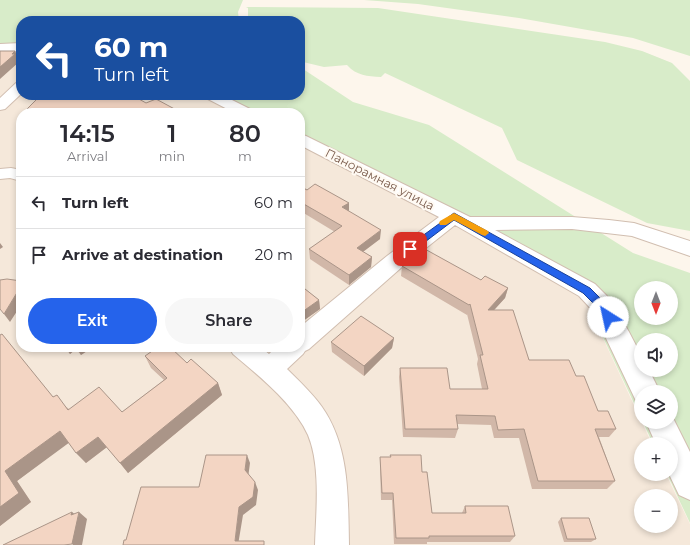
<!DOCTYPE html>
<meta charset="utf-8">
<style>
:root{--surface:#fff;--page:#f7f7f7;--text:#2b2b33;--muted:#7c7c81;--line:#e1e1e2;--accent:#2563eb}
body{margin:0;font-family:Montserrat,sans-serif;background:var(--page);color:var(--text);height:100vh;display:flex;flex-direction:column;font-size:15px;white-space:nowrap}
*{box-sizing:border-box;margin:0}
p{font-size:13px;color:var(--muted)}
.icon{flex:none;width:22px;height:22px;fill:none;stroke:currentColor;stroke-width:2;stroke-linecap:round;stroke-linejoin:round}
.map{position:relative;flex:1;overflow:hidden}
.side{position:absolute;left:16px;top:108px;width:289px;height:244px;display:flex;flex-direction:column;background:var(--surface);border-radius:16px;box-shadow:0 2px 6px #0003}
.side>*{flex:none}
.banner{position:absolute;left:16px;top:16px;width:289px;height:84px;border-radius:16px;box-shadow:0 2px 6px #0003;background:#1a4fa0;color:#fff;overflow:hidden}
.needle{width:26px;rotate:180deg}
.fabs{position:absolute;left:634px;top:281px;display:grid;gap:8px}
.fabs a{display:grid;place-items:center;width:44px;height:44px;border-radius:50%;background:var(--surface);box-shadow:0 2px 6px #0003;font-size:20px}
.pin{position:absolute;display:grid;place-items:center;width:34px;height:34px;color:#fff;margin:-17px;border-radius:8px;box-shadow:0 2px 6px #0006}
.me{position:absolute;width:44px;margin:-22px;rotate:325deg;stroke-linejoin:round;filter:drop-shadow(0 0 3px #0008)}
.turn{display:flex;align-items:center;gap:14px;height:84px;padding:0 12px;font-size:18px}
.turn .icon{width:52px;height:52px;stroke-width:2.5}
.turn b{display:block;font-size:28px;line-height:34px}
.eta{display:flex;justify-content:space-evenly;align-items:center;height:68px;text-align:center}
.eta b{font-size:24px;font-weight:600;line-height:28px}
.primary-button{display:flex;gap:8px;margin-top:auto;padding:8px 12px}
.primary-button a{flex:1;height:46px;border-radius:24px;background:var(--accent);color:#fff;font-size:16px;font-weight:600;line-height:46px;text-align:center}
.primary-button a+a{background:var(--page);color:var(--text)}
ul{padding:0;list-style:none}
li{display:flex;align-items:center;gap:12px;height:52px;padding:0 12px;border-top:1px solid var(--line)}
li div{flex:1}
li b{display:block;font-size:15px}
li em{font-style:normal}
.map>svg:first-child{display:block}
.residential{fill:#f5e8da;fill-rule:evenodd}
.green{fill:#d8ecc9;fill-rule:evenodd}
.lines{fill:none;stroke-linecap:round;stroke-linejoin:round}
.street-casing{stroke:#d1beb0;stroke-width:2}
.street{fill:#fff;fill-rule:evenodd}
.wall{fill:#d1b7a8}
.shaded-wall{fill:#aa9588}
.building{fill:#f3d5c3;stroke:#aa9588}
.route{fill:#2563eb;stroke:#184099}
.slow{fill:#f59e0b}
.labels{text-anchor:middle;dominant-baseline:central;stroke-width:4;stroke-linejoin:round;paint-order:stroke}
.street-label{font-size:12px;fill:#7a5c4d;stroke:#fffaf3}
</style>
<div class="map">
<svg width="690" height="545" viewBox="0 0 690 545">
<rect width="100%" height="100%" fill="#fdf6ec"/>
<path class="residential" d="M 0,47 L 21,47 L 21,95 L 211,95 L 248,113 L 21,113 L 21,347 L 300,347 L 300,138 L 576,280 L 652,444 L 641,444 L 641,474 L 666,474 L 690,524 L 690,545 L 0,545 ZM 641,496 L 671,496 L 671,526 L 641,526 Z"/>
<path class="green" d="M 0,0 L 243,0 L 238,12 L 239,21 L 21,21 L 21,46 L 0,46 Z
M 364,0 L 690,0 L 690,56 L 633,38 L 519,18 L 418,4 Z
M 246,7 L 378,8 L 605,42 L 642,51 L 672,63 L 690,81 L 690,231 L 647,223 L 517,160 L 502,128 L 385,73 L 381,77 C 367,76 357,76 347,65 L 324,67 L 303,62 L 300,55 L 300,21 L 248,21 L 248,8 Z
M 300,67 L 353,102 L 429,125 L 633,253 L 690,273 L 690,523 L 667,474 L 671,474 L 671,444 L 653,444 L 643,422 L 671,422 L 671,392 L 641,392 L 641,418 L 576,280 L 300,138 L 300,113 L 248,113 L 211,95 L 300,95 ZM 641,288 L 671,288 L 671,318 L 641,318 ZM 641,340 L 671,340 L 671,370 L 641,370 Z"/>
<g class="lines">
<g class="street-casing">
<path id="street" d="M 21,43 L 21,51 L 0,52 L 0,44 Z
M 21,82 L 21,94 L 5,109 L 0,110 L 0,98 L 16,83 Z
M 204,95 L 222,95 L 252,110 L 255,113 L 235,113 L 206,98 Z
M 300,134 L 306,136 L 470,217 L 572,217 L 609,220 L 634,223 L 690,241 L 690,256 L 632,236 L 572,229 L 495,230 L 595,284 L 610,299 L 629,332 L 641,355 L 641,370 L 649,370 L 660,392 L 641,392 L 641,402 L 636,401 L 593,311 L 579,296 L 455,225 L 402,267 L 309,349 L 305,351 L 303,354 L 287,369 C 299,381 312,393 322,407 C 350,447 348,498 349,545 L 315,545 C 316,512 321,466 308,435 C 294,404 259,376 233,354 L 229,347 L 260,347 L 269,354 L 276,347 L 300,347 L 300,327 L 387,256 L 439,217 L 300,145 Z
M 11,168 L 21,170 L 21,181 L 10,178 L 0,179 L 0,169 Z
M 671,414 L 690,452 L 690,500 L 679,495 L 669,474 L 671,474 L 671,444 L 656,444 L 646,422 L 671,422 Z"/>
</g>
<use href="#street" class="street"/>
</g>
<path class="wall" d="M 146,103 L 182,113 L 29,113 L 27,109 Z
M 300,186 L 307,190 L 349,203 L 349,211 L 380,239 L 363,252 L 372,257 L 371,267 L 349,285 L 310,259 L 309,249 L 335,232 L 302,212 L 300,214 Z
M 402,266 L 481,280 L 508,288 L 505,298 L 494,310 L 529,360 L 576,376 L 598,411 L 616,429 L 609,437 L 599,437 L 615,481 L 607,489 L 532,489 L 519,438 L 494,438 L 491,425 L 457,424 L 458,429 L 455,438 L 403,437 L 399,377 L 400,368 L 450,389 L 482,389 L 477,364 L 478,359 L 467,314 L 467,315 L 401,276 Z
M 300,285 L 319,300 L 320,309 L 303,321 L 300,319 Z
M 0,335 L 53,397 L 69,409 L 122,412 L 164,380 L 151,368 L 145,356 L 187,363 L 218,383 L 222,395 L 128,473 L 107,447 L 86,463 L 68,442 L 17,481 L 31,502 L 0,526 Z
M 394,338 L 392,348 L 364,376 L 332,352 L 331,342 Z
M 64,347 L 93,347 L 81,355 L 76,349 L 70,354 Z
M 390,455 L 422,472 L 432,513 L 462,513 L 465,506 L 515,536 L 510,542 L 427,542 L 427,544 L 394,544 L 392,500 L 381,500 L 380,465 L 380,457 L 390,457 Z
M 561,518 L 596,539 L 591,542 L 564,542 L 558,522 Z"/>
<path class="shaded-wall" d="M 15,51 L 19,59 L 18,60 L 19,62 L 0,79 L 0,67 L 12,54 Z
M 302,203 L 302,212 L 300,214 L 300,204 Z
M 349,203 L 349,212 L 342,207 Z
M 381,230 L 380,239 L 356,257 L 357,248 Z
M 0,243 L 3,247 L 0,249 Z
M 372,257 L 371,267 L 349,285 L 349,275 Z
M 21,286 L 21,305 L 10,322 L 4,314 Z
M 508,288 L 505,298 L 485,320 L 488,310 Z
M 319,300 L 320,309 L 303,321 L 302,312 Z
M 394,338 L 392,348 L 364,376 L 364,366 Z
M 66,347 L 75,347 L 76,349 L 70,354 Z
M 76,347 L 93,347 L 81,355 Z
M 218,383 L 222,395 L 128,473 L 120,463 Z
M 60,431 L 70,442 L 17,481 L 31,502 L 0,526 L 0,507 L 5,471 Z
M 98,437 L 107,447 L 86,463 L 76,453 Z
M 247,455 L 250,463 L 248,478 L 245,470 Z
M 255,482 L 258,490 L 256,505 L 243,515 L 238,545 L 235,541 L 239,507 Z
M 72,512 L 78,517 L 79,512 L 87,519 L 82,545 L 73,545 L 72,544 L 71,515 Z"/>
<path class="building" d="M 0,51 L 15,51 L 12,54 L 15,54 L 0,67 Z
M 41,95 L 132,95 L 146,103 L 156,99 L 182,113 L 79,113 L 89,109 L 27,109 Z
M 315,184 L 349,203 L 342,207 L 381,230 L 357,248 L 372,257 L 349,275 L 309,249 L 342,226 L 302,203 L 300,204 L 300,186 L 307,190 Z
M 423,248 L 481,280 L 485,276 L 508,288 L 488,310 L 513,310 L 529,360 L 569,360 L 576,376 L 584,376 L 598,411 L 608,411 L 616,429 L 595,429 L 615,481 L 538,481 L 524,429 L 498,430 L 495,416 L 456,415 L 458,429 L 405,429 L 400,368 L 447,368 L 450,389 L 488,389 L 480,355 L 483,355 L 470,304 L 469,305 L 402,266 Z
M 7,279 L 21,281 L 21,286 L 4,314 L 0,309 L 0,280 Z
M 300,285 L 319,300 L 302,312 L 300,311 Z
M 361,316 L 394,338 L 364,366 L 331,342 Z
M 2,334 L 53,397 L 57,395 L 68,410 L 99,387 L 122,412 L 167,378 L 145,356 L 158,347 L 170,347 L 187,363 L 191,359 L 218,383 L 120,463 L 98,437 L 76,453 L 60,431 L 5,471 L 19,493 L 0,507 L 0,335 Z
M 206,455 L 247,455 L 245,470 L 255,482 L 253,497 L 239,507 L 235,541 L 264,541 L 264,545 L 123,545 L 124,540 L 126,540 L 141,487 L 199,487 Z
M 390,455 L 421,455 L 422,472 L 427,472 L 432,513 L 466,513 L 465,506 L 508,506 L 515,536 L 429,536 L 429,538 L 396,538 L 393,493 L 382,493 L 380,457 L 391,457 Z
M 72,512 L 71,515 L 79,512 L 72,544 L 64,545 L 3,545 Z
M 561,518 L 589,518 L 596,539 L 567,539 Z"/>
<path class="route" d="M 454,213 L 590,288 L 605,303 L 613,317 L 611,319 L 604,319 L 598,308 L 583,293 L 454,220 L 413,251 L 407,251 L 406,249 L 407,247 Z"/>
<path class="slow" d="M 454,213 L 488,231 L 489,233 L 485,236 L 482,235 L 454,220 L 446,225 L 440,225 L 439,223 L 440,221 Z"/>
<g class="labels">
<g class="street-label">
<text transform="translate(380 179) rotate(27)">Панорамная улица</text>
</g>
</g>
</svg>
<div class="fabs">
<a><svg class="needle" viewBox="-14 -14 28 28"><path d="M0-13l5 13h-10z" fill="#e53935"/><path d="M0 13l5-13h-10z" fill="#7c7c81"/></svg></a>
<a><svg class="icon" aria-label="sound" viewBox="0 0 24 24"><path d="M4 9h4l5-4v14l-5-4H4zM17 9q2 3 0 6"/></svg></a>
<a><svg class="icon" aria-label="layers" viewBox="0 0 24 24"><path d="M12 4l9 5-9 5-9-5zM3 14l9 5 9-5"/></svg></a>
<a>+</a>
<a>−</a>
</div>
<div class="pin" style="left:410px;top:249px;background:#d93025"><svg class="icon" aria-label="arrive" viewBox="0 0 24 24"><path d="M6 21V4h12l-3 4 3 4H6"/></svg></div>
<svg class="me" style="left:608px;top:317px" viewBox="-20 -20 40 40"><circle r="19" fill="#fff"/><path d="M0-13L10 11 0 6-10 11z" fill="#2563eb"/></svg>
<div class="banner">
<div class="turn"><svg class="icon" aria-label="left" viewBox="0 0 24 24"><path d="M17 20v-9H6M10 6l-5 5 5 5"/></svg><div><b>60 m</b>Turn left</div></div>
</div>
<section class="side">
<div class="eta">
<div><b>14:15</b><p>Arrival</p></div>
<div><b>1</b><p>min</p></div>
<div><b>80</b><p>m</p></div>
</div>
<ul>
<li><svg class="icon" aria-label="left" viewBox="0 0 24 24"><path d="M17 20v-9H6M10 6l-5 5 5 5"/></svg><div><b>Turn left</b></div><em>60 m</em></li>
<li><svg class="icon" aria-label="arrive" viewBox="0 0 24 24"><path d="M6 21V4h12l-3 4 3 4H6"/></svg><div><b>Arrive at destination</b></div><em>20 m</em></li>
</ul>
<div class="primary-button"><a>Exit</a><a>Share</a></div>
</section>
</div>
